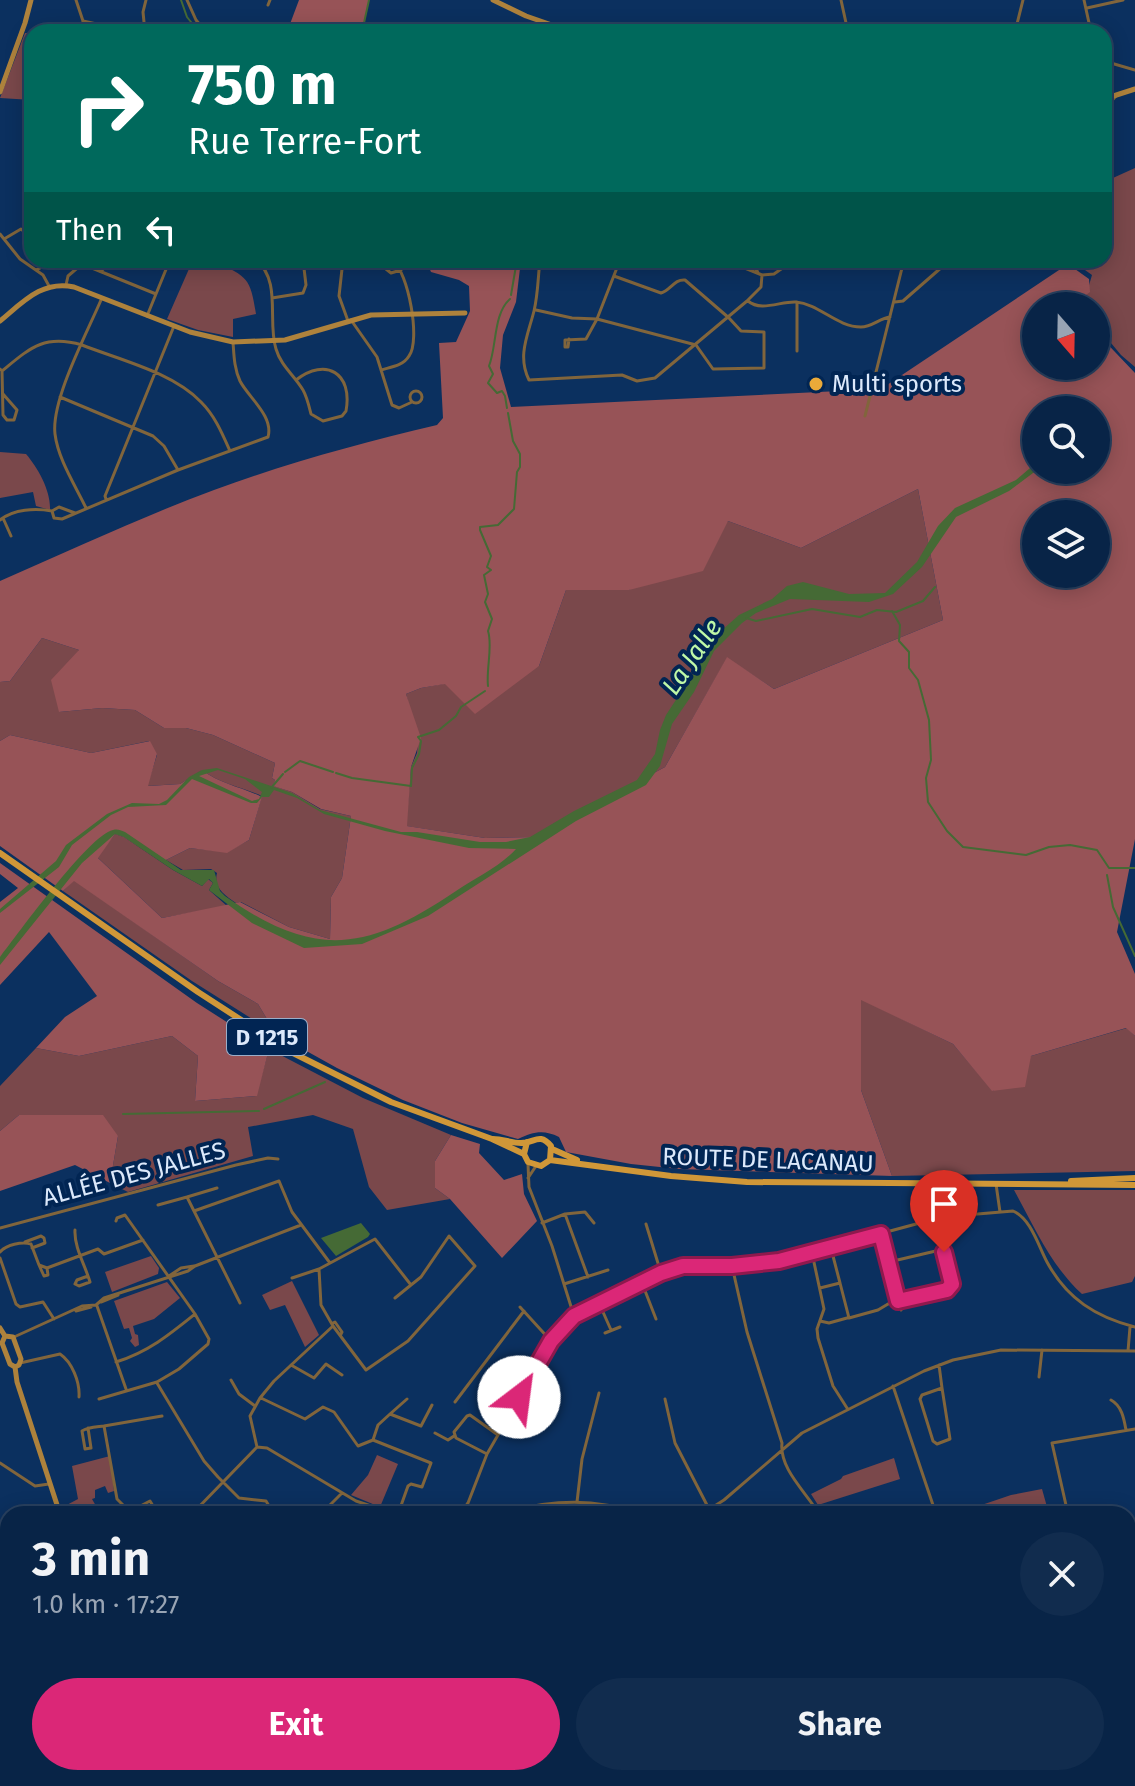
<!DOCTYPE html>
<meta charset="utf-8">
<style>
:root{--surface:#082447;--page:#112c4e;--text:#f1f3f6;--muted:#98a4b4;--line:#294160;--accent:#db2777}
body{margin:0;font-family:"Fira Sans",sans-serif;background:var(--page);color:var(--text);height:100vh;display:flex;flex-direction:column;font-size:30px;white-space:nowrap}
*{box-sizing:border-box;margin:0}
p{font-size:26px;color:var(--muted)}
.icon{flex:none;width:44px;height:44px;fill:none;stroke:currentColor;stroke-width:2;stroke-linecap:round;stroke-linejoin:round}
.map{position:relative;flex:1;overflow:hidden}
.sheet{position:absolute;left:0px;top:1506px;width:1136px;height:280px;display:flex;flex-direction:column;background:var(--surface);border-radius:24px 24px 0 0;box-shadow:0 4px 20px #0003,0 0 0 2px var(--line)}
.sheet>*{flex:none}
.banner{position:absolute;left:24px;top:24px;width:1088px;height:244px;border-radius:24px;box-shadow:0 4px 20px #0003,0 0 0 2px var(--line);background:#00695c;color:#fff;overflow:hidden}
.needle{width:52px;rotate:160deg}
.fabs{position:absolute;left:1022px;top:292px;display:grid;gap:16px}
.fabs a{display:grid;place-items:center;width:88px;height:88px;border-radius:50%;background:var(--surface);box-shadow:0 4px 20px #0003,0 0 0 2px var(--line);font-size:40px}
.pin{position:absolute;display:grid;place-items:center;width:68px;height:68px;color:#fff;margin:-82px -34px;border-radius:50% 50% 50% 0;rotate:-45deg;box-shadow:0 0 8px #0007}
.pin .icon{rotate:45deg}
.me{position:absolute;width:88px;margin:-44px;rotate:30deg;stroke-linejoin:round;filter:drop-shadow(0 0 6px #0008)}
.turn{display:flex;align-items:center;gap:28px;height:168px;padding:0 32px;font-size:36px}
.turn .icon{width:104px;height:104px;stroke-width:2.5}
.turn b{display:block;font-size:56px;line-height:68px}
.then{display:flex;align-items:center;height:76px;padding:0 32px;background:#0003;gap:16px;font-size:30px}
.round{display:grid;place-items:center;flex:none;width:84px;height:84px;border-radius:42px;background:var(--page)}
.overview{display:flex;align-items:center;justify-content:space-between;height:136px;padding:0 32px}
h1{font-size:48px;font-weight:700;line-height:60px}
.primary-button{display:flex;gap:16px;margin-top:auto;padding:16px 32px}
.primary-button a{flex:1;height:92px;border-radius:48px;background:var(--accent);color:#fff;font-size:32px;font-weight:700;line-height:92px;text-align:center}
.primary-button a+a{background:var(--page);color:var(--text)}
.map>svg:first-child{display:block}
.green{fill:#7a484b}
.forest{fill:#975357;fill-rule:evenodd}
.water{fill:#456a35;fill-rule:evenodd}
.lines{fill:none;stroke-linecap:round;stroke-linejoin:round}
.stream{stroke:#456a35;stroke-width:2}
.street{stroke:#81653c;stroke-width:3}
.secondary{stroke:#ae823c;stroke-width:5}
.primary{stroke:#d09738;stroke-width:6}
.route-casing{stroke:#8e194d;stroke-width:20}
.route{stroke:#db2777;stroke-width:14}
.poi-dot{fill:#ebaa39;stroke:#012553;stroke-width:3}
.labels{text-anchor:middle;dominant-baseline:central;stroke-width:8;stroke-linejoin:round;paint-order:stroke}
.shield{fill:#012553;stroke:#9aaec9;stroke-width:2}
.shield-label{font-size:22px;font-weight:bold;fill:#dce9fb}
.poi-label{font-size:24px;fill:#dce9fb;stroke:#012553;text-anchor:start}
.street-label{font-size:24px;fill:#dce9fb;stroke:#012553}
.water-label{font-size:26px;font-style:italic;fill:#bff8a7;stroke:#012553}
</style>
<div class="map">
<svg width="1135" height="1786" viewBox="0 0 1135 1786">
<rect width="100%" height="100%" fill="#0b305f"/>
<path class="green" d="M 25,33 L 32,33 L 32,100 L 0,98 Z
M 1135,168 L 1135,367 L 1121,355 L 1096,325 L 1096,306 L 1083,306 L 1092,275 L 1071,260 L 1104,260 L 1104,182 Z
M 215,261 C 248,278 250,277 256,314 L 233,319 L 233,337 L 198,330 L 167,319 L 192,262 Z
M 0,452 L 26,454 C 38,468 51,491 50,510 L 36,506 L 33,492 L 0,498 Z
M 918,489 L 943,620 L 774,689 L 727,658 L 665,767 L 535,837 L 485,838 L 406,826 L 411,767 L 417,753 L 418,741 L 406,694 L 421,688 L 539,666 L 566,590 L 629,590 L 728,521 L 801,548 Z
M 42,638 L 79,650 L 59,712 L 102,708 L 135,710 L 164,728 L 186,728 L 213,735 L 275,763 L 272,778 L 275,780 L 274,786 L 292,792 L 320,809 L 351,816 L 342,878 L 331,897 L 330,939 L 289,927 L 241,902 L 236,903 C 225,895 213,888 217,873 L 211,869 L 183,870 L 166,860 L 190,848 L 227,852 L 249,840 L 262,796 C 242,787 220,784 202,770 L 180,784 L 147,786 L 157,755 L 149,741 L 91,753 L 10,735 L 0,741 L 0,682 L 10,681 Z
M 115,834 L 124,837 L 173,870 L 202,886 L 208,879 L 213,883 L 209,890 L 227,906 L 162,918 L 97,857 Z
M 74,880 L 218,981 L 258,1004 L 276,1034 L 192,981 L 63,891 Z
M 861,999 L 953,1044 L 993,1091 L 1031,1056 L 1127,1028 L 1135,1036 L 1135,1171 L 892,1176 L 861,1090 Z
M 172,1036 L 198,1056 L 195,1101 L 256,1096 L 269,1049 L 363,1098 L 451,1135 L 435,1161 L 435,1188 L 450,1199 L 387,1210 L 369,1187 L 353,1129 L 313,1115 L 248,1127 L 253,1156 L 128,1192 L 110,1183 L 118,1136 L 19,1115 L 0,1131 L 0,1086 L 36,1048 L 79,1056 Z
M 1014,1190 L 1135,1190 L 1135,1276 L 1132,1282 L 1082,1294 C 1051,1266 1034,1226 1014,1190 Z
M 151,1256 L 159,1268 L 158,1274 L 112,1292 L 105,1272 Z
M 292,1281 L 319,1335 L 305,1347 L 285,1305 L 270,1310 L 262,1295 Z
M 167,1282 L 180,1298 L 154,1319 L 133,1326 L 135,1334 L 138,1335 L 139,1345 L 135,1347 L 130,1341 L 132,1338 L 129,1328 L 124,1329 L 114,1301 Z
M 377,1455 L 398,1464 L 380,1507 L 351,1495 L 368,1475 Z
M 110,1456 L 114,1491 L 108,1493 L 105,1486 L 95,1490 L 95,1498 L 92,1499 L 96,1506 L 90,1508 L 93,1514 L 65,1514 L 63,1507 L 78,1499 L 72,1466 Z
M 894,1458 L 900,1479 L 818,1505 L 811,1494 L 841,1479 L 843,1476 Z
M 1042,1489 L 1049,1514 L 955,1514 L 1011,1495 Z"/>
<path class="forest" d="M 299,0 L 369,0 L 362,32 L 287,32 Z
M 426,260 L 521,260 L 516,302 L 503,335 L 500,368 L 511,407 L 881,389 L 1068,264 L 1089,279 L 1090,292 L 1078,301 L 1076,306 L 1036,306 L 1036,366 L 1096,366 L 1096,332 L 1135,373 L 1135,839 L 1117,932 L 1135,974 L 1135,1036 L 1126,1028 L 1031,1056 L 1025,1087 L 992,1091 L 953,1044 L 861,1000 L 861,1090 L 892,1176 L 679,1169 L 631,1164 L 566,1152 L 559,1137 C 543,1129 533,1132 518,1139 L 462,1123 L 403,1100 L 337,1068 L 276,1034 L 258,1004 L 218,981 L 74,881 L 63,891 L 0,846 L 0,741 L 10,735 L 91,753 L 150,741 L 157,754 L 148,786 L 180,784 L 202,770 C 220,784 242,787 262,797 L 249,840 L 227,853 L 190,848 L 162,862 L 124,837 L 115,834 L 98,858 L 162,918 L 240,902 L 289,927 L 330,939 L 331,897 L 342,878 L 351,816 L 321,809 L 292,792 L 273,786 L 275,780 L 272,778 L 275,763 L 213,735 L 186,728 L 164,728 L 135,710 L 102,708 L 59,712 L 51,680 L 79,650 L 42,638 L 10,681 L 0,682 L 0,581 C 71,550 141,517 214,490 C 287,463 361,443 437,425 L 443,418 L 439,343 L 456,342 L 470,311 L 469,286 L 459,280 L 431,272 ZM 1036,410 L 1096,410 L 1096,470 L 1036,470 ZM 918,489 L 943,620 L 774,689 L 727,657 L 665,767 L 535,837 L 485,838 L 407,826 L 411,767 L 421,738 L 406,694 L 421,688 L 445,684 L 475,714 L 539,666 L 566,590 L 629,590 L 703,571 L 728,521 L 801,548 ZM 1036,514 L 1096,514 L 1096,574 L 1036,574 Z
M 0,863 L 197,1003 L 269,1049 L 257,1096 L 195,1101 L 198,1056 L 172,1036 L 79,1056 L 36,1048 L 65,1017 L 97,996 L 49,932 L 0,985 L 0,902 L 18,888 L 0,874 Z
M 19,1115 L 103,1115 L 118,1136 L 110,1183 L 75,1165 L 0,1191 L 0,1131 Z
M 451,1135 L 480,1144 L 479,1153 L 504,1180 L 522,1174 L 524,1194 L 537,1221 L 502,1258 L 450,1199 L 435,1188 L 435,1161 Z"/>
<path class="water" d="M 1036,463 L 1037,470 L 1009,491 L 956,517 L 922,567 L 893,594 L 869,602 L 790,599 L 756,613 L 742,623 L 714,651 L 694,692 L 672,724 L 660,766 L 646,785 L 576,821 L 428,916 L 362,944 L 304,948 L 252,923 L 209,890 L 213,883 L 209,879 L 202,886 L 173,870 L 124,837 L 115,834 L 82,863 L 0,965 L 0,957 C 18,934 89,835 113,830 C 118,829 120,830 125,832 L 181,870 L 214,870 L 220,891 L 225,896 C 315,960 367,951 456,891 C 475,878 501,866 516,849 L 469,848 L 385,831 L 324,814 L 297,798 L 274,790 L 269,797 L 262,797 L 257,803 L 251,803 L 192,779 L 166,805 L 128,807 L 111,815 L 72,845 L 59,867 L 0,913 L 0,909 L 56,861 L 66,845 L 107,814 L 132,803 L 159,804 L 167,800 L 189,777 L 202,770 L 217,768 L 292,793 L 320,810 L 401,832 L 417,832 L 480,842 L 506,842 L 530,837 L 574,811 L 637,780 L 655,754 L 660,730 L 666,715 L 721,631 L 739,615 L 772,599 L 787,586 L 803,582 L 849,594 L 885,593 L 917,562 L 938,526 L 955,508 L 1016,480 ZM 218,770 L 245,779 L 262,792 L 259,799 L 252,801 L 199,776 Z
M 361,1223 L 370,1234 L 368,1237 L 336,1256 L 321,1238 Z"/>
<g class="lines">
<path class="stream" d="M 181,0 L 187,17 L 199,32
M 362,32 L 369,0
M 511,295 L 517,260
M 507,408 L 505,396 L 502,391 L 497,393 L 488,383 L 493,374 L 489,366 C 497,346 493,314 510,299
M 892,611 L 900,625 L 899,641 L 909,652 L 909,668 L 918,680 L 929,720 L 931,760 L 926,778 L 928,802 L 947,831 L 963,847 L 1026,855 L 1049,847 L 1070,845 L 1097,850 L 1109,868 L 1135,868
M 746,618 L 756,621 L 812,609 L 860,617 L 877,610 L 896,612 L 923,601 L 935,587
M 488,686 C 486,669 493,646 488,631 L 492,619 L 485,602 L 488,594 L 484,575 L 491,570 L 487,567 L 491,556 L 480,530 L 480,527 L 498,525 L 514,509 L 517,472 L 520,467 L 520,454 L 513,441 L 508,413
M 285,772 L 300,761 L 333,772
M 336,773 L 352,778 L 411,786 L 412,768 L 419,754 L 421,741 L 418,737 L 439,730 L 456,716 L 461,707 L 485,691
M 271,788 L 283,774
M 1107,875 L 1113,907 L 1135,956
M 264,1109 L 325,1082
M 123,1114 L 259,1111"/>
<path class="street" d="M 76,0 L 83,21 L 82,32
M 187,0 L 196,20 L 206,32
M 841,0 L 848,32
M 1084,0 L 1091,32
M 268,5 L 270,0
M 1087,8 L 1123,0
M 83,21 L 115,28 L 117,32
M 145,32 L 143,12 L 146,0
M 1015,32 L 1023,0
M 1104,61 L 1135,70
M 1104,109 L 1117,95
M 0,234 L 20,259 L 43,275 L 49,286
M 4,239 L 21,229 L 32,239
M 256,260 C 282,281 267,321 276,349 C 281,366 294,375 303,390 C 307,397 309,406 311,414 L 323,421 L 342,416 L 346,411 C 353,373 326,357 296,380
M 343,260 L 339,296 L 348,321
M 540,260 C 538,277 538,295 534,311 C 528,335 517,356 529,380 L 622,375 L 637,381 L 655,378 L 747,301 L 761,287 L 762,275 L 774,274 L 794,260
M 725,260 L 762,275
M 752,260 L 758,273
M 1009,260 L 1010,263
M 36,270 L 57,260
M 102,271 L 106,260
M 614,276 L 661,293 C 671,290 674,279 685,280 L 729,318 L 741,331 L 764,332 L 764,368 L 713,369 L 696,345
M 66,285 L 68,276 L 82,264 L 156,294
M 272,298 L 303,293 L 306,285 L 303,260
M 748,301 C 761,312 781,301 796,302 C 819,304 837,327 861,327 C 872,327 880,318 890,317
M 797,302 L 797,351
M 895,302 L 903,301 L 950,260
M 536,310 L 572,318 L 597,319 L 696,345
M 147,316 L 167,267 L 166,263 L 161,260
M 351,320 L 377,357 L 392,405 L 399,408 L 412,402
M 569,339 L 568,347 L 565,347 L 565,340 L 586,339 L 597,319 L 620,260
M 0,369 L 2,371 C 30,348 44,334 82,345 C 120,360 172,372 201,402 C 215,416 222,433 230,451
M 381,370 C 391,367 403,366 409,356 C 421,340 408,272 393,261 L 386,263 L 386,269 L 391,273 L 401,270
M 2,371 L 3,415 L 7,420 L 14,420 L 17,410 L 3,394
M410 397a6 6 0 1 1 12 0a6 6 0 1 1-12 0Z
M 60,397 L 153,436 L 164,446 L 178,470
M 865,416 L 904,260
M 106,499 L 105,496 L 174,326
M 86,508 C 75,485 58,459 55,434 C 51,400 87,333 101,300
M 75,513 L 59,507 L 52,511 L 54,518 L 62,519 L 178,470 L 268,437 C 274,416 248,397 240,381 C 234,368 234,355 233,342
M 3,518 L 11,536
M 0,520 C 14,509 35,508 52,511
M 528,1164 L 529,1187 L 552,1246 L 574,1316
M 528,1178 L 536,1166
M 996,1184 L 1000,1212
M 187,1197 L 217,1188
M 158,1205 L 187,1197 L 194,1211
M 565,1214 L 588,1277
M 542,1223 L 565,1214 L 585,1212 L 594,1223
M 646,1224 L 661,1273
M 0,1228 L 236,1165 L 268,1158 L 278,1159
M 75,1230 C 74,1247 85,1265 90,1282 L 79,1286 L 75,1284 L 77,1280 L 88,1276
M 881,1234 L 901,1310
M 25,1242 L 41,1236 L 44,1238 L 45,1243 L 32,1248
M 0,1252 C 6,1245 22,1241 31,1244 L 39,1265 L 47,1268 L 98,1249 L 104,1254 L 143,1240
M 812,1253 L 824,1309 L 817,1329 L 818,1338 L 833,1386 L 847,1408
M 0,1258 L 16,1304 L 20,1307 L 43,1302 L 54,1319
M 39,1265 L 44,1276 L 48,1275 L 47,1268
M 732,1266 L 747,1332 L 782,1443 C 779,1469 807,1493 819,1514
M 169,1276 L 181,1268 L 194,1266
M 292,1278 L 319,1269 L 375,1239 L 411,1285 L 421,1277 L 449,1236 L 475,1266 L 408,1341 L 366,1370 L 333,1326 L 321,1305 L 319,1269
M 642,1283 L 656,1319
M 840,1283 L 849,1318 L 878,1310 L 888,1304 L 947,1290 L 952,1284 L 946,1255 L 940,1250 L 889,1262
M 564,1284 L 608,1270
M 820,1288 L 840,1283 L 833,1256
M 395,1298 L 411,1285
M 101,1302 L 118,1295
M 240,1303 L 194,1211 L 279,1181 L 292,1212 L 330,1263
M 599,1303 L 611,1330
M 97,1306 L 126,1389
M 520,1307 L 551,1341
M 76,1311 L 91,1307
M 820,1321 L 829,1323 L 847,1318
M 333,1323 L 335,1322 L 342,1332 L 341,1334
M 605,1333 L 620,1327
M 14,1337 L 82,1306 L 96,1305 L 104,1298 L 188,1271 L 195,1266 L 301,1225
M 1128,1351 L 1130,1327
M 116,1362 C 148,1352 169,1335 195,1314
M 20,1363 L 60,1354 C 72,1362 80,1382 79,1397
M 291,1365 L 314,1378 L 326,1364 L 342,1375
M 939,1365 L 942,1388 L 922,1395 L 920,1399 L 933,1441 L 937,1444 L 950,1439 L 942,1388
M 1039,1377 L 1042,1350
M 231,1380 L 239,1394 L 255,1406
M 157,1383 L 204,1461 L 218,1477 L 239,1498 L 266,1501 L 274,1514
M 893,1386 L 936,1514
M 261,1398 L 305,1419 L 323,1407 L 334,1412 L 358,1446 L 373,1440
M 99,1399 L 157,1382 L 179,1369 L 208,1344 L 209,1339 L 195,1314 L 125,1215 L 117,1218 L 116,1221
M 665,1399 L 675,1443 L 709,1509
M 1111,1400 C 1122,1406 1124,1419 1126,1430
M 455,1402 L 524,1311
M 390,1414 L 407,1399
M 88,1428 L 91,1448 L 85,1449 L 82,1431 C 88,1427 97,1427 104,1426
M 435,1433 L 448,1440 L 454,1436
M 373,1440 L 431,1463 L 422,1487 L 411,1484 L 408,1486 L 398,1514
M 373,1440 L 378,1425 L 390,1414 L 421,1426 L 432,1405
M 257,1447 L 250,1416 L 260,1398 L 274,1381 L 333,1326
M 487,1454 L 456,1438 L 454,1432 L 467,1416 L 470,1415 L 498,1435
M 0,1463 L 35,1486 L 49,1484
M 577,1502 L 582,1459 L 599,1393
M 102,1507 L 105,1514
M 123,1514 L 123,1505 L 117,1499 L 104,1426 L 162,1416
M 125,1514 L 150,1501 L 158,1514
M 170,1514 L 175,1512 L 177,1514
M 192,1514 L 257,1447 L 267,1448 L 356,1501 L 395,1514
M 321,1514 L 342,1493
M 460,1514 L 468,1503 L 487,1454 L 560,1328 L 574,1316 L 599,1303 L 683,1266 L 732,1266 L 779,1261 L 942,1217 L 1013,1211 C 1031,1219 1038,1245 1047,1262 C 1067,1299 1096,1317 1135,1327
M 500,1514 C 544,1501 593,1496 637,1514
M 702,1514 L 724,1500 L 802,1433 L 924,1371 L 953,1360 L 1001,1350 L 1135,1351
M 1068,1514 L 1052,1443 L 1135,1429
M 0,1618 L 8,1616
M 1128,1653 L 1135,1638
M 75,1778 L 78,1786
M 401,1778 L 419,1786
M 461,1778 L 462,1786
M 518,1778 L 523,1786
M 746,1778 L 746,1786
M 861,1778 L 863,1786
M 936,1778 L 936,1786
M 977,1778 L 990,1786
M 153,1783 L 189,1781
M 189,1786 L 189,1778
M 702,1786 L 723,1778
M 804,1786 L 823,1778
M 1061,1786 L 1066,1778"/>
<path class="secondary" d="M 493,0 L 526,16 L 572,32
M 584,32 L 595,26 L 607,32
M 0,92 L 25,23 L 31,0
M 1104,99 L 1135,89
M 0,321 C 23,302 42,280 74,287 L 190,332 L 233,342 L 285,340 L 371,315 L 465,313
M 0,1328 L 5,1336 L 2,1343 L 10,1364 L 15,1367 L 17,1382 L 60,1514
M 5,1336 L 13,1337 L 21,1359 L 19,1365 L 15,1367
M 1128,1538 L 1135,1535
M 151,1778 L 154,1786
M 538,1786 L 585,1778"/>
<path class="primary" d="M 0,853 L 198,992 L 289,1051 L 391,1102 L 492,1139 L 524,1154
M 493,1139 C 503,1139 511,1143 521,1143 C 535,1143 539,1132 551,1146 L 550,1160 L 541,1166 L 528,1162 L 524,1154 L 527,1142
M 552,1149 L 577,1160
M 550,1160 L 671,1176 L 747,1182 L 1135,1185
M 1071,1181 L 1135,1178"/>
</g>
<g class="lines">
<g class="route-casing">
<path id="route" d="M 519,1397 L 551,1341 L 574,1316 L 661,1273 L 683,1266 L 732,1266 L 779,1261 L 881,1234 L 898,1301 L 947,1290 L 952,1284 L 944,1252"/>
</g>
<use href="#route" class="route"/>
</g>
<circle class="poi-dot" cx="816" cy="384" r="8"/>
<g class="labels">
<rect class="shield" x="227" y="1019" width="80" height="36" rx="6"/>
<g class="shield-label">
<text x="267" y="1037">D 1215</text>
</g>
<g class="poi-label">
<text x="832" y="384">Multi sports</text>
</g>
<g class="street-label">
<text transform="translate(768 1160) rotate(2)">ROUTE DE LACANAU</text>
<text transform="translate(134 1174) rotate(-15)">ALLÉE DES JALLES</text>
</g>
<g class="water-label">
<text transform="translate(692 657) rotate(-56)">La Jalle</text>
</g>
</g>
</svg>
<div class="fabs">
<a><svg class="needle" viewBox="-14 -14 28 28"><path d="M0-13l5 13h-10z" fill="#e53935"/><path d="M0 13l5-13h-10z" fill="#98a4b4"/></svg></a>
<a><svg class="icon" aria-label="search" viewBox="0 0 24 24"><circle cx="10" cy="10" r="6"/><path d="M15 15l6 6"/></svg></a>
<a><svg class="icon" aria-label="layers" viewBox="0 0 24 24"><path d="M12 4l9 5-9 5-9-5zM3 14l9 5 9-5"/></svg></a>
</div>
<div class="pin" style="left:944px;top:1252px;background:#d93025"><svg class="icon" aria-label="arrive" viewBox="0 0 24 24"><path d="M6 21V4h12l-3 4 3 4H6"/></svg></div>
<svg class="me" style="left:519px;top:1397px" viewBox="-20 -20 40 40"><circle r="19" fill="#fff"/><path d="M0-13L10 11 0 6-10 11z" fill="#db2777"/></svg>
<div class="banner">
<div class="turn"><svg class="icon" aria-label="right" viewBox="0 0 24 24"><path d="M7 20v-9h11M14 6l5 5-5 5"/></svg><div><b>750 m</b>Rue Terre-Fort</div></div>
<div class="then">Then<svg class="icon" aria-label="left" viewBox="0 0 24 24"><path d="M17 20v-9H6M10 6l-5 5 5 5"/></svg></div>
</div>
<section class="sheet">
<div class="overview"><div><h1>3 min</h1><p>1.0 km · 17:27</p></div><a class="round"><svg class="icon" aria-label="close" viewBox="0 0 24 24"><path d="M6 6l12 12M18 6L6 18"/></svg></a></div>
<div class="primary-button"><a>Exit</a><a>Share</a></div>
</section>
</div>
